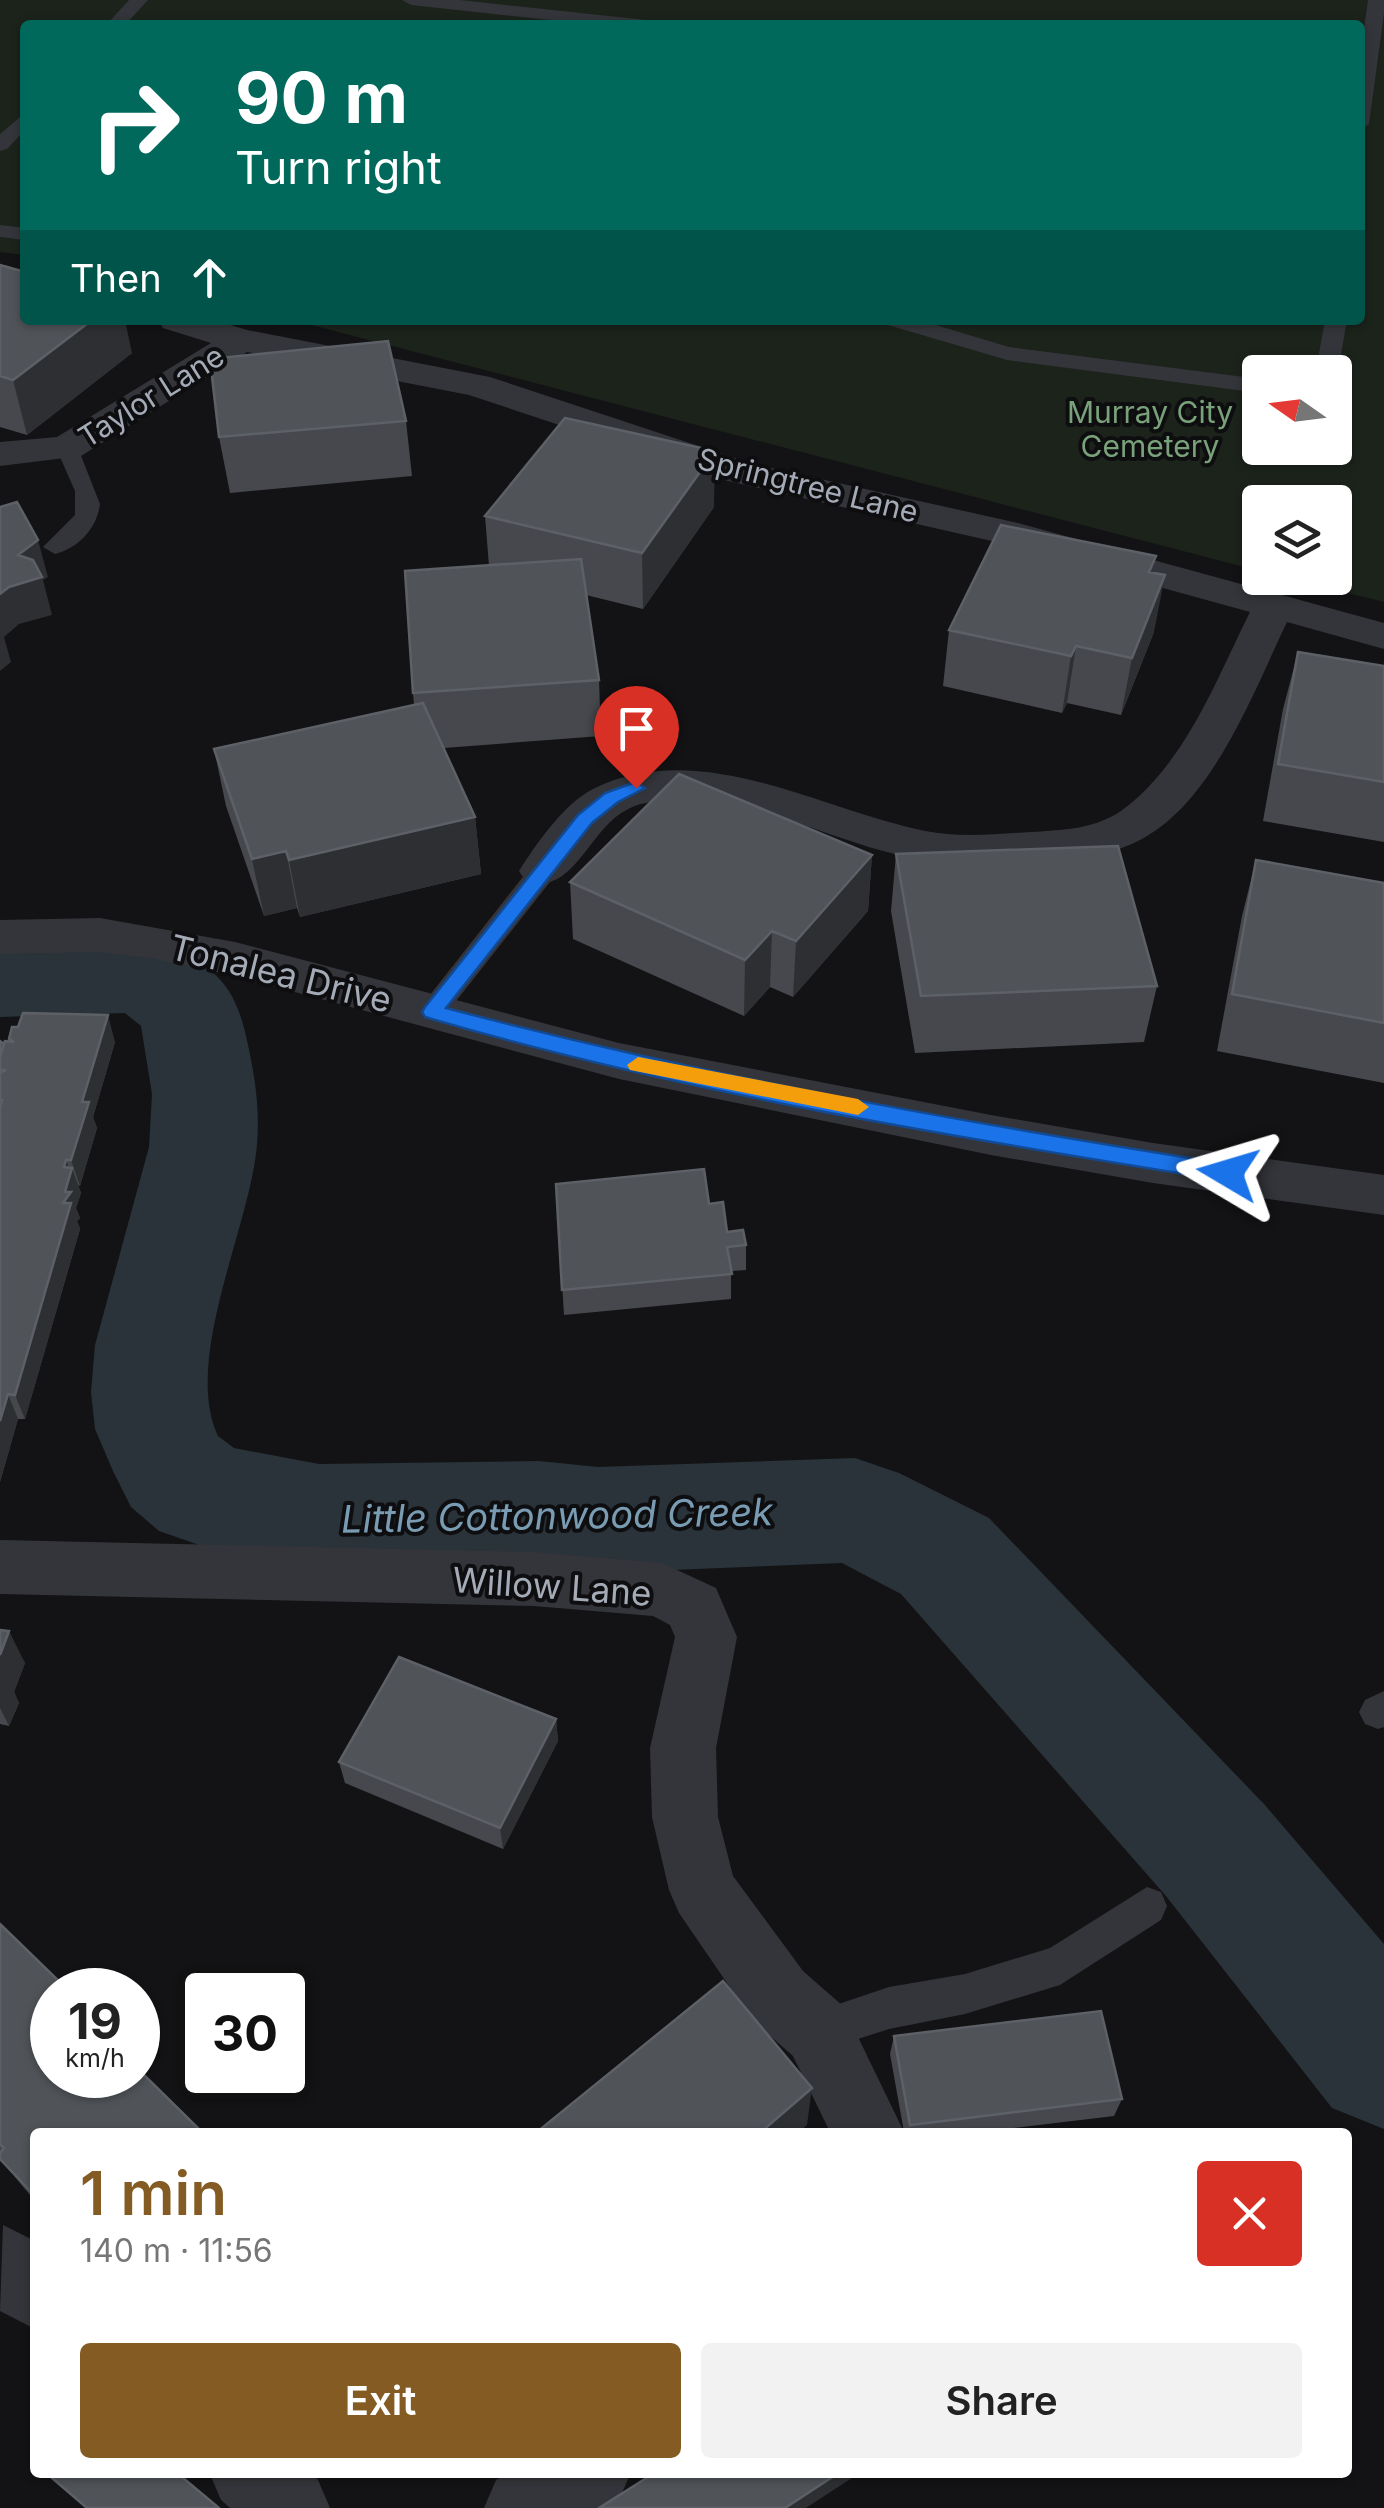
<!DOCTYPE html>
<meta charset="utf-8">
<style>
:root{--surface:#fff;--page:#f2f2f2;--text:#222;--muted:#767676;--accent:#845c23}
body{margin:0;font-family:Inter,sans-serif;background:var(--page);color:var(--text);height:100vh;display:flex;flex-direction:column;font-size:38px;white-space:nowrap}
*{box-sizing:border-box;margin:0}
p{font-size:32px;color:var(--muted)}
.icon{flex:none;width:55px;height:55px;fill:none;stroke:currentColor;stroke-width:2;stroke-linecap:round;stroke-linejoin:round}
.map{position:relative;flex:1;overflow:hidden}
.drawer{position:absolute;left:30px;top:2128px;width:1322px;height:350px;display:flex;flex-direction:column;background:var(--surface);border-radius:10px;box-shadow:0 2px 8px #0004}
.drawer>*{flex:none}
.banner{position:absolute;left:20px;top:20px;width:1345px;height:305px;border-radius:10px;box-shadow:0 2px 8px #0004;background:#00695c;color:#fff;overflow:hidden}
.needle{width:65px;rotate:284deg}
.tools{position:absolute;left:1242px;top:355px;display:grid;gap:20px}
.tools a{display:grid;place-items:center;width:110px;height:110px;border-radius:10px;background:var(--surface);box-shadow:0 2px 8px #0004;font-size:50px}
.speed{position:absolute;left:30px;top:1968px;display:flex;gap:20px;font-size:50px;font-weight:700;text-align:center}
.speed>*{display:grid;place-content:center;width:130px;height:130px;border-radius:50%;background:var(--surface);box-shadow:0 2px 8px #0004;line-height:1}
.speed small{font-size:25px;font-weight:400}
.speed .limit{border:5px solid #111;border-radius:15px;background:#fff;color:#111}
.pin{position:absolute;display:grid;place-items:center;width:85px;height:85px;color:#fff;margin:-102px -42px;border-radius:50% 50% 50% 0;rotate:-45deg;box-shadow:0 0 10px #0007}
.pin .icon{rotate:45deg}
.me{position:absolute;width:110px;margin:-55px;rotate:277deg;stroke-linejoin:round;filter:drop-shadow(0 0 8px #0008)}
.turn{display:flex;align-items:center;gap:35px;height:210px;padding:0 50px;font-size:45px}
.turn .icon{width:130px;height:130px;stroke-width:2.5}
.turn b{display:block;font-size:70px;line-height:85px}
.then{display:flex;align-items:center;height:95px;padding:0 50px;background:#0003;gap:20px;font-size:38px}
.round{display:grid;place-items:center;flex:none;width:105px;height:105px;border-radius:10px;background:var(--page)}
.head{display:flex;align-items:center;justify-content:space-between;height:170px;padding:0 50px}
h1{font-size:60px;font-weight:600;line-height:75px;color:var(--accent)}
.cta{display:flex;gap:20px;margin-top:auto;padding:20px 50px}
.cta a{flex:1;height:115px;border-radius:10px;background:var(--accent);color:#fff;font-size:40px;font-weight:600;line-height:115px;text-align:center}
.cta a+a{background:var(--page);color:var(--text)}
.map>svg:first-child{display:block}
.green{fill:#1b231b;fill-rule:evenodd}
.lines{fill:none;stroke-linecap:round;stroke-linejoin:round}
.river{fill:#293339;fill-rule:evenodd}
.service{fill:#34353a;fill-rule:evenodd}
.minor{fill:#34353a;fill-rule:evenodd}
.wall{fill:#46484d}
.shaded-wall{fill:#2d2f32}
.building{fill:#505358;stroke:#5d6167;stroke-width:2.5}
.route{fill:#1a73e8;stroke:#114b97;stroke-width:2.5}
.slow{fill:#f59e0b}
.labels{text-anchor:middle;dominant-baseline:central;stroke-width:8;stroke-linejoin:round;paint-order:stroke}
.far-street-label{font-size:30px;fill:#a4abb6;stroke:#0e0e10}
.far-park-label{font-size:30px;fill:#7aa27a;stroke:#0e0e10}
.street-label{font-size:35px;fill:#a4abb6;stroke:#0e0e10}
.water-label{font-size:38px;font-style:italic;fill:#799cb3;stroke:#0e0e10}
</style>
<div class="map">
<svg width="1384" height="2508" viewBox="0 0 1384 2508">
<rect width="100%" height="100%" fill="#131315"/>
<path class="green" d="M 0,0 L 1384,0 L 1384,602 L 1287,578 L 1335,578 L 1335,502 L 1260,502 L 1260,571 L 292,320 L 1360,320 L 1360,25 L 25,25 L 25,255 L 0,252 ZM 1260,372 L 1335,372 L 1335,448 L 1260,448 Z"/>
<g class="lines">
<path class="river" d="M 125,943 C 148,949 178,952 199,963 C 231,981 241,1011 248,1045 C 255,1078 260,1109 257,1144 C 251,1225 182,1359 218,1436 L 234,1448 L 319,1464 L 539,1461 L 598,1467 L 855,1458 L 899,1473 L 989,1518 L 1264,1804 L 1384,1944 L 1384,2129 L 1332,2108 L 1166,1896 L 901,1594 L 842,1563 L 598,1573 L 539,1565 L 319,1570 L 202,1546 L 159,1531 L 131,1507 L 113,1471 L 95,1429 L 91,1392 L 95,1345 L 149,1147 L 152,1094 L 141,1026 L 125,1013 L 0,1017 L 0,947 Z"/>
<path class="service" d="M 129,0 L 148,0 L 125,25 L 106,25 Z
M 402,0 L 460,0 L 646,20 L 655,25 L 596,25 L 411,5 Z
M 1368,0 L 1384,0 L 1384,13 L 1369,124 L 1360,130 L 1360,58 Z
M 25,113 L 25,130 L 7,149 L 0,151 L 0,134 Z
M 0,225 L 25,228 L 25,240 L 0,237 Z
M 885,320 L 919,320 L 1009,347 L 1260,379 L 1260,393 L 1007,360 L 888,325 Z
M 1325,320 L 1347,320 L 1340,360 L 1330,372 L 1308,372 L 1318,359 Z
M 67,441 L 78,448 L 100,504 C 97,528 79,548 55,554 L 43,547 L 75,515 L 75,491 L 56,448 Z
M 543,862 L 553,864 L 557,871 L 553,878 L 442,1019 L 432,1022 L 422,1019 L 417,1012 L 422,1005 L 533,864 Z
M 1384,1691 L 1384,1727 L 1378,1729 L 1365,1724 L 1359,1712 L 1365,1700 Z
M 1147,1887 L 1161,1892 L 1167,1906 L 1161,1920 L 1060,1985 L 965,2014 L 889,2029 L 818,2052 L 803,2046 L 797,2031 L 803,2016 L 889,1987 L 965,1974 L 1050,1948 Z"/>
<path class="minor" d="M 158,320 L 214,320 L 247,330 L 490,377 L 753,464 L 1018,523 L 1384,623 L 1384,649 L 1287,622 C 1254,691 1215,796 1147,836 C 1113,857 1069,861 1030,863 C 974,867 926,864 872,848 C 809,829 740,797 673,800 C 655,801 638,802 623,812 C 587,834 573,895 526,882 L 519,871 C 537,843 564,803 595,788 C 701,737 821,810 925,831 C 960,838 996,834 1031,832 C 1064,830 1098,829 1125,808 C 1187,760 1216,680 1250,612 L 996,542 L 728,481 L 469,395 L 247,352 L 81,456 L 0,466 L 0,442 L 57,437 L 211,343 L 163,328 Z
M 100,918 L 235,942 L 619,1043 L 991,1115 L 1153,1143 L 1384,1175 L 1384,1215 L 1153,1183 L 991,1155 L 619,1079 L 235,976 L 150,958 L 100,952 L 0,954 L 0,920 Z
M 0,1540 L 534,1552 L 662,1563 L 716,1588 L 737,1637 L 716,1748 L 718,1817 L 733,1876 L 803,1971 L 843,2006 L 904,2132 L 830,2132 L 793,2056 L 753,2021 L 679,1913 L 669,1890 L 652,1817 L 650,1748 L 675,1637 L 670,1625 L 653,1616 L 534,1606 L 0,1594 Z
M 3,2225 L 35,2241 L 35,2329 L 0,2311 Z
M 209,2472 L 310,2472 L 318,2480 L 330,2508 L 230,2508 L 221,2500 Z
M 511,2472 L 631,2472 L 619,2500 L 609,2508 L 484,2508 L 496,2480 Z"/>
</g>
<path class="wall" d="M 0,265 L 132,353 L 27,435 L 0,427 Z
M 406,421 L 412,476 L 230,493 L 219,437 Z
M 714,507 L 643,609 L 586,595 L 599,680 L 601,736 L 444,748 L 475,817 L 481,874 L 300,917 L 297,908 L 264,916 L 226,806 L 214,749 L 414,705 L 413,693 L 489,566 L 485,516 Z
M 1153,573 L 1154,632 L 1121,715 L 1067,703 L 1062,713 L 943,686 L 949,630 Z
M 1298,652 L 1384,666 L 1384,842 L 1263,821 L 1283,709 Z
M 896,854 L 1157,986 L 1144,1042 L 915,1053 L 891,911 Z
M 872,855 L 868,911 L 793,997 L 770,987 L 744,1016 L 573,939 L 570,882 Z
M 1256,860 L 1384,883 L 1384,1083 L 1217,1051 L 1242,916 Z
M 9,1039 L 115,1042 L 93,1117 L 97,1128 L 80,1186 L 78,1185 L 81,1193 L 76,1208 L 80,1218 L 77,1221 L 80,1229 L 25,1419 L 18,1419 L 0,1482 L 0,1041 L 4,1044 L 10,1042 Z
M 556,1184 L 709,1204 L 727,1232 L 746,1245 L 746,1270 L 731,1271 L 731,1299 L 564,1315 Z
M 0,1630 L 25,1663 L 14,1692 L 19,1703 L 9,1726 L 0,1724 Z
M 556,1719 L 558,1741 L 503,1849 L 345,1783 L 339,1762 Z
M 0,1924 L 35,2132 L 35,2201 L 0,2159 L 1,2152 L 0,2150 Z
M 894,2036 L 1122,2099 L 1114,2116 L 980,2132 L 904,2132 L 890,2054 Z"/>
<path class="shaded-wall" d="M 92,320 L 125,320 L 132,353 L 27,435 L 13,380 Z
M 715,451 L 714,507 L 643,609 L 642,553 Z
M 38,540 L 48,577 L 43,580 L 52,615 L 19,624 L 4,637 L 11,662 L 0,671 L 0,594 L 18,555 Z
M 1165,575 L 1154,632 L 1121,715 L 1132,658 Z
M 1076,646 L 1067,703 L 1062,713 L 1071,656 Z
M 475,817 L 481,874 L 300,917 L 289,860 Z
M 286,851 L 297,908 L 264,916 L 252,859 Z
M 872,855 L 868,911 L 793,997 L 796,941 Z
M 772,931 L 770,987 L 744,1016 L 745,960 Z
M 108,1015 L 115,1042 L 93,1117 L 97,1128 L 80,1186 L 71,1160 L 82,1102 Z
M 66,1160 L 71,1173 L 72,1168 L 81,1193 L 76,1208 L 80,1218 L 77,1221 L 80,1229 L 25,1419 L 15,1395 L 63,1203 L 65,1192 L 64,1167 Z
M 8,1394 L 18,1419 L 0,1482 L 0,1421 Z
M 9,1631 L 25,1663 L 14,1692 L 19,1703 L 9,1726 L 0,1708 L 0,1655 Z
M 556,1719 L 558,1741 L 503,1849 L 500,1828 Z
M 812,2088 L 807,2125 L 799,2132 L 761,2132 Z
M 840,2472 L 861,2472 L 806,2508 L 785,2508 Z"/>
<path class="building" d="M 0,265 L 25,272 L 25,320 L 92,320 L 13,380 L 0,376 Z
M 388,341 L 406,421 L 219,437 L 210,359 Z
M 565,418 L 715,451 L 642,553 L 485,516 Z
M 17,502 L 38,540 L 18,555 L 33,560 L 42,577 L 9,587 L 0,594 L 0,507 Z
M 1001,525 L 1156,556 L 1149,572 L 1165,575 L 1132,658 L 1076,646 L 1071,656 L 949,630 Z
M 581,559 L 599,680 L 413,693 L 405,571 Z
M 1298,652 L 1384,666 L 1384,782 L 1278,764 Z
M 423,703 L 475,817 L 289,860 L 286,851 L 252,859 L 214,749 Z
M 679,774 L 872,855 L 796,941 L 772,931 L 745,960 L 570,882 Z
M 1118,846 L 1157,986 L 921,996 L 896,854 Z
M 1256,860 L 1384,883 L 1384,1023 L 1232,994 Z
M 23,1013 L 108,1015 L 82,1102 L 89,1102 L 71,1160 L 66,1160 L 64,1167 L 72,1168 L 65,1192 L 71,1192 L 63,1203 L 71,1203 L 15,1395 L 8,1394 L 0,1421 L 0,1108 L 2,1100 L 0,1100 L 0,1073 L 6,1070 L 0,1070 L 0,1057 L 5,1041 L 14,1042 L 9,1039 L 12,1027 L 18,1027 Z
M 0,1041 L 4,1044 L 0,1057 Z
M 704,1169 L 709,1204 L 723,1202 L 727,1232 L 743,1230 L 746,1245 L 727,1247 L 732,1274 L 562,1290 L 556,1184 Z
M 0,1630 L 9,1631 L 0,1655 Z
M 399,1657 L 556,1719 L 500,1828 L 339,1762 Z
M 0,1924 L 68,1990 L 52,1990 L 52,2075 L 138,2075 L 138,2069 L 202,2132 L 35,2132 L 35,2196 L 0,2159 L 0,2153 L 4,2148 L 0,2144 Z
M 723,1981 L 812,2088 L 761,2132 L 537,2132 Z
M 1101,2011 L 1122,2099 L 910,2125 L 894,2036 Z
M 45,2472 L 176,2472 L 219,2508 L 87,2508 Z
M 656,2472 L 840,2472 L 785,2508 L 599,2508 Z"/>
<path class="route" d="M 636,782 L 645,788 L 618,802 L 592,823 L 446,1008 C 704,1076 965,1123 1228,1164 L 1239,1173 L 1236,1179 L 1228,1181 C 959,1138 687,1094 425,1017 L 422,1012 L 425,1007 L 578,815 L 605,793 Z"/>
<path class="slow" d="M 638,1057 L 858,1099 L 869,1107 L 858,1115 L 630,1070 L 627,1065 Z"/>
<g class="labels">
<g class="far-street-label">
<text transform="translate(151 396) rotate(-32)">Taylor Lane</text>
<text transform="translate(808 485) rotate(14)">Springtree Lane</text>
</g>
<g class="far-park-label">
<text x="1150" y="412">Murray City<tspan x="1150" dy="34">Cemetery</tspan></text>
</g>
<g class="street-label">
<text transform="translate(281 973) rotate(14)">Tonalea Drive</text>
<text transform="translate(552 1586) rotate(4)">Willow Lane</text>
</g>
<g class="water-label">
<text transform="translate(557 1515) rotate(-1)">Little Cottonwood Creek</text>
</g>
</g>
</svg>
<div class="tools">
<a><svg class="needle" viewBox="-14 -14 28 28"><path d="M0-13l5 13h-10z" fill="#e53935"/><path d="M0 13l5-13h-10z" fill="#767676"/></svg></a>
<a><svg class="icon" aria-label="layers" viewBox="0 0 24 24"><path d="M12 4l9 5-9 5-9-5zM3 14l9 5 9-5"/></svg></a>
</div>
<div class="speed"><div>19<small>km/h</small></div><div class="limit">30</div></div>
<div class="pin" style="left:636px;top:788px;background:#d93025"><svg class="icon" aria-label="arrive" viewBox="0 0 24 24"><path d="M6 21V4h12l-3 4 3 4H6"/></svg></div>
<svg class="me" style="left:1228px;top:1173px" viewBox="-20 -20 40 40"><path d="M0-17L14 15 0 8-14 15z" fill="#1a73e8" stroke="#fff" stroke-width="4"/></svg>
<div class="banner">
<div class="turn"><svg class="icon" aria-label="right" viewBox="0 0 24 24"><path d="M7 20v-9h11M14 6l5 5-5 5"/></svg><div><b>90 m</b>Turn right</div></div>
<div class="then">Then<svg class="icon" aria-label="ahead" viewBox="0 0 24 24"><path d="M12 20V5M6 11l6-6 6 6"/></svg></div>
</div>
<section class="drawer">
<div class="head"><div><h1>1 min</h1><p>140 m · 11:56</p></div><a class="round" style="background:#d93025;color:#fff"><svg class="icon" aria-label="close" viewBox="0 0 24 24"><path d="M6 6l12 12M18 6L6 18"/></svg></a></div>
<div class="cta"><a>Exit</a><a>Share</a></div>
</section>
</div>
